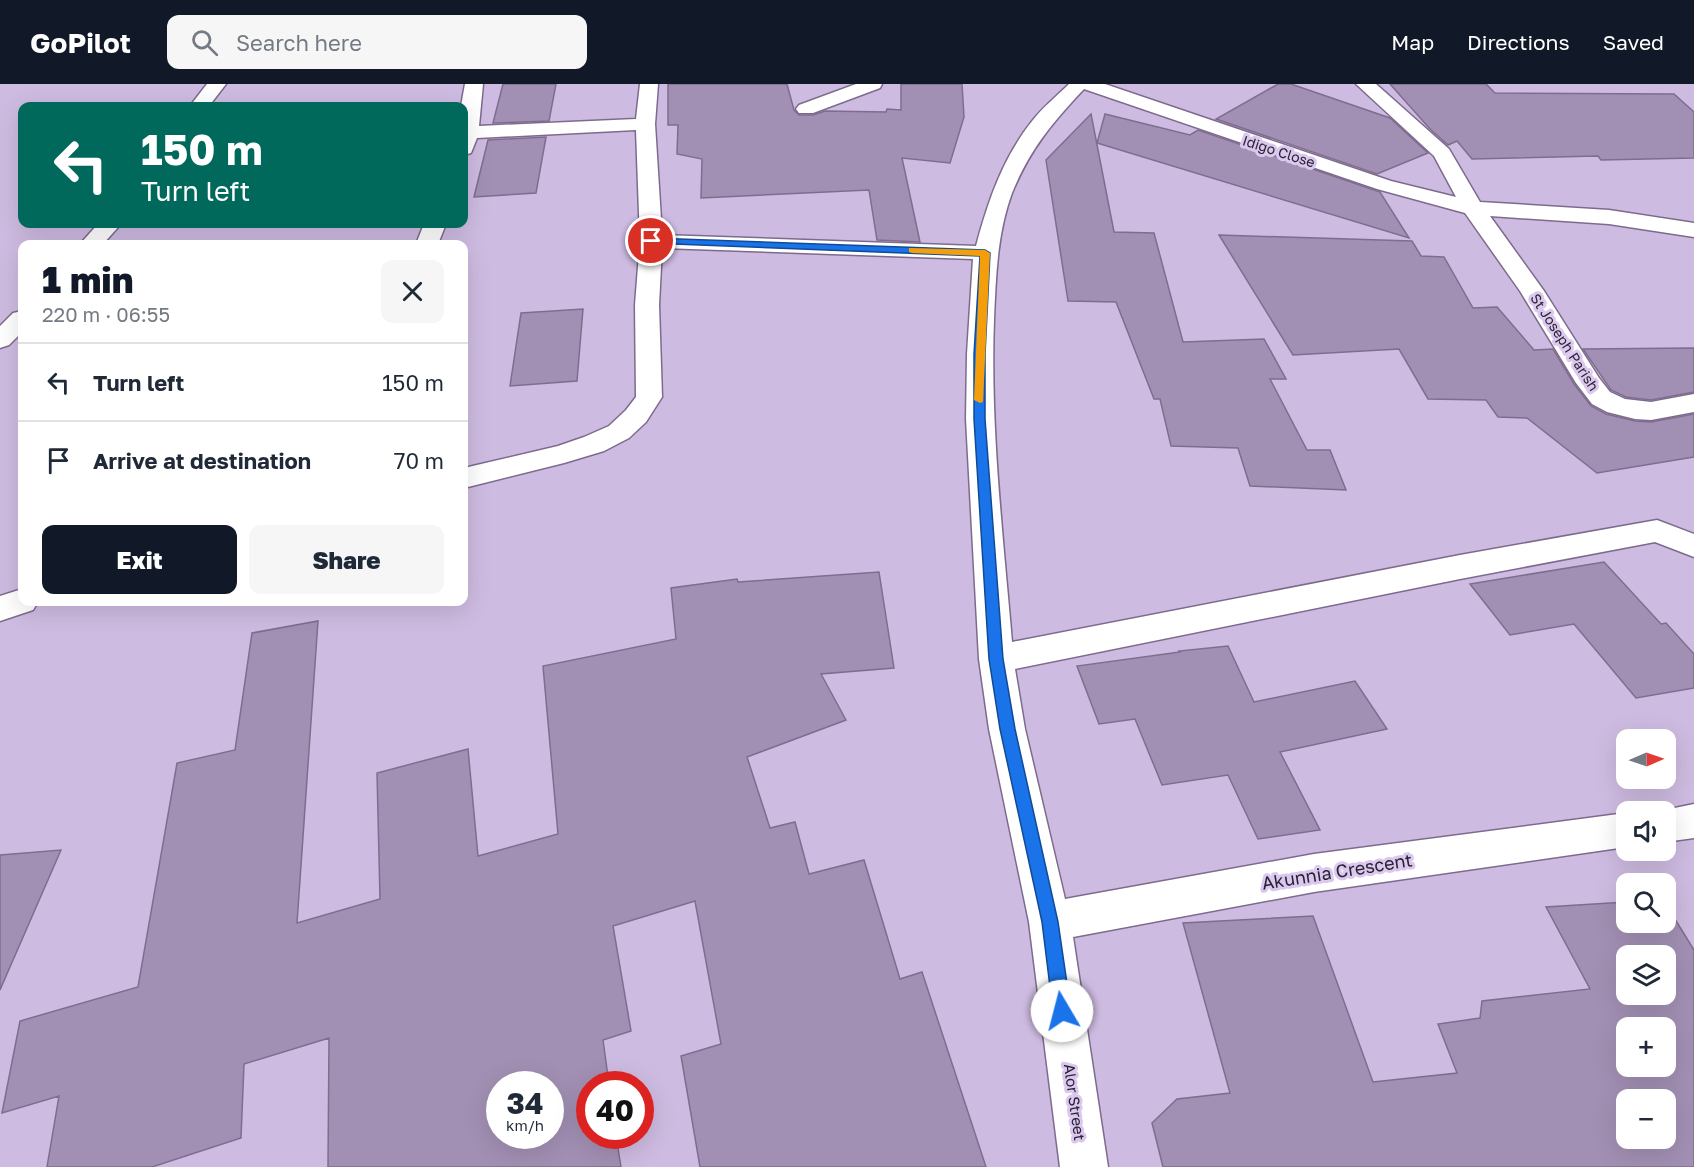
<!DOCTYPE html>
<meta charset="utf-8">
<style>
:root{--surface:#fff;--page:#f6f6f7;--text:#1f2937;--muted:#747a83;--line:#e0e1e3;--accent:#111827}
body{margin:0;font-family:"Golos Text",sans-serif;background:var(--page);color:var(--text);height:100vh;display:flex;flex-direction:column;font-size:22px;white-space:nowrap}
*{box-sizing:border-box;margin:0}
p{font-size:20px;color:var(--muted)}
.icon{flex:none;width:33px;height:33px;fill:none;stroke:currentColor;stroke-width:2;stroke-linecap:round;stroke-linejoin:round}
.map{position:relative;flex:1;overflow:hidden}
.panel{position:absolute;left:18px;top:156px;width:450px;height:366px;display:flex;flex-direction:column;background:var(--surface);border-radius:12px;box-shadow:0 6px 24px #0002}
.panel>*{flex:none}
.hud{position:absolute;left:18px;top:18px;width:450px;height:126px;border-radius:12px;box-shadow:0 6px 24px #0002;background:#00695c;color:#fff;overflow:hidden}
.needle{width:39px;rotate:88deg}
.tools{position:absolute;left:1616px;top:645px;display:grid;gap:12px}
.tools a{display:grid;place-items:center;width:60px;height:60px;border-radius:12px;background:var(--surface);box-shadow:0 6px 24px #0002;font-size:30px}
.speed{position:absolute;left:486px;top:987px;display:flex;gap:12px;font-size:30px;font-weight:700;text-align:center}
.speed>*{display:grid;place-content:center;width:78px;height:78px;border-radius:50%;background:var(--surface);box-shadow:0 6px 24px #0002;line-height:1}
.speed small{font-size:15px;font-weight:400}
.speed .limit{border:9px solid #d22;background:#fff;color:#111}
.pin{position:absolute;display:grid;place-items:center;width:51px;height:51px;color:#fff;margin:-26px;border:3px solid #fff;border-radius:50%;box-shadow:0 2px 6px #0007}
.me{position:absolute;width:66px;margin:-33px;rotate:352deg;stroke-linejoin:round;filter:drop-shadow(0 0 4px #0008)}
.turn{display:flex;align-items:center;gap:21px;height:126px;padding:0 24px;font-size:27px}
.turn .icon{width:78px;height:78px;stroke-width:2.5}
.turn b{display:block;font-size:42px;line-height:51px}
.round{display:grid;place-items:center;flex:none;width:63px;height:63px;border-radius:12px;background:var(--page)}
.head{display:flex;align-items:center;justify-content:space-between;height:102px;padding:0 24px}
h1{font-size:36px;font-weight:800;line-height:45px;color:var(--accent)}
.cta{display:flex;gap:12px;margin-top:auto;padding:12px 24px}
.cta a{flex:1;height:69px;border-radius:12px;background:var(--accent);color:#fff;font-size:24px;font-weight:800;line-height:69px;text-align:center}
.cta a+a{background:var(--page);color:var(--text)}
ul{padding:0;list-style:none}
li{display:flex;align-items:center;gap:18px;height:78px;padding:0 24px;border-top:2px solid var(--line)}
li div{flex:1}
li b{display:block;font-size:22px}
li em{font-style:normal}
header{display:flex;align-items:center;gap:36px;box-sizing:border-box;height:84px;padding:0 30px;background:var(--accent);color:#fff}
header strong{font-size:28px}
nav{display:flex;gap:33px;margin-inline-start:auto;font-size:21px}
.search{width:420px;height:54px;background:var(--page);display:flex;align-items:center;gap:15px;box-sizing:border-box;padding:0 21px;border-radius:12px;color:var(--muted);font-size:22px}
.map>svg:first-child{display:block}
.building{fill:#a290b4;stroke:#7f6d8f;stroke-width:1.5;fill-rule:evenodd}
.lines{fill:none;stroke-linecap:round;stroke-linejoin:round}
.minor-casing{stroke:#7d6b8d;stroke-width:3}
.minor{fill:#fff;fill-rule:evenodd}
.route{fill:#1a73e8;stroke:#114b97;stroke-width:1.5}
.slow{fill:#f59e0b}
.labels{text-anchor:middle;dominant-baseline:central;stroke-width:6;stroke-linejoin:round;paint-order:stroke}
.far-street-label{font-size:14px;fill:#2a2231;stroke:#dbc8ee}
.street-label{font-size:15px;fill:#2a2231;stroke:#dbc8ee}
.near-street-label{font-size:18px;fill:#2a2231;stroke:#dbc8ee}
</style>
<header>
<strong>GoPilot</strong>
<div class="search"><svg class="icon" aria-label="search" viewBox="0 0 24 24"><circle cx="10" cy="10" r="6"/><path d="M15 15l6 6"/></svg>Search here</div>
<nav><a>Map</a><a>Directions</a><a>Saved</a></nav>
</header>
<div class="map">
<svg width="1694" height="1083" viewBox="0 0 1694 1083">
<rect width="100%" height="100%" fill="#cebbe1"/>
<path class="building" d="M 503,0 L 556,0 L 549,37 L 493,39 Z
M 668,0 L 787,0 L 794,26 L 799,31 L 813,31 L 825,27 L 886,28 L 887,25 L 901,26 L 901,0 L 962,0 L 964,33 L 950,79 L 902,74 L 920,158 L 877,156 L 869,106 L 701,114 L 702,75 L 677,70 L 678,41 L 668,41 Z
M 1278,0 L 1291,0 L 1390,34 L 1428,69 L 1377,90 L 1216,35 Z
M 1390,0 L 1486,0 L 1495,9 L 1674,10 L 1694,28 L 1694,74 L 1601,76 L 1598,72 L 1472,75 L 1457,57 L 1448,61 L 1430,45 Z
M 1091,30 L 1114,148 L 1154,149 L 1183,258 L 1264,255 L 1286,295 L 1270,295 L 1307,366 L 1330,366 L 1346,406 L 1250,402 L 1238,364 L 1171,362 L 1160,315 L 1154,315 L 1116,218 L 1068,217 L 1046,76 Z
M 1105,30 L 1190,51 L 1198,46 L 1380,108 L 1409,154 L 1097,59 Z
M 546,53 L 536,109 L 474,113 L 488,56 Z
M 1219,151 L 1412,157 L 1421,172 L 1444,173 L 1473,224 L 1497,223 L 1534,266 L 1553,265 L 1574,300 L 1591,322 L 1606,330 L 1635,337 L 1651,338 L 1694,330 L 1694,373 L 1597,389 L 1527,334 L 1498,333 L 1486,316 L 1428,315 L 1399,265 L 1293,271 Z
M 583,225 L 577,297 L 510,302 L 521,229 Z
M 1694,264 L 1694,308 L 1651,316 L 1626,313 L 1611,306 L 1583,265 Z
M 1604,478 L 1661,540 L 1666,539 L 1694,570 L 1694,604 L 1636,614 L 1574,540 L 1510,551 L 1470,500 Z
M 879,488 L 894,584 L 821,590 L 846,636 L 747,673 L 770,744 L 795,738 L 809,790 L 864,776 L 900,895 L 922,888 L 986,1083 L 700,1083 L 681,972 L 721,960 L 695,817 L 613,842 L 631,947 L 603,956 L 609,1000 L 590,1000 L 590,1052 L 616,1052 L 621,1083 L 328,1083 L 329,954 L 244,980 L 241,1054 L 152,1083 L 47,1083 L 59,1012 L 2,1029 L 20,937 L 138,903 L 177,679 L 235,666 L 252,549 L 318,537 L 297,839 L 380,815 L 377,689 L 468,665 L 478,772 L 558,750 L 543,582 L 676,555 L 671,504 L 737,495 L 738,498 ZM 500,1000 L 550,1000 L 550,1052 L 500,1052 Z
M 1228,562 L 1254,618 L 1355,597 L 1387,645 L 1280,668 L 1320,746 L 1258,755 L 1228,691 L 1162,701 L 1135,635 L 1099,640 L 1077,582 L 1180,568 L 1179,567 Z
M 61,766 L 0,906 L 0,771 Z
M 1626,818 L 1626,838 L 1665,838 L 1665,819 L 1694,866 L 1694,1083 L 1163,1083 L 1152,1039 L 1177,1015 L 1230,1009 L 1183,839 L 1313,832 L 1373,998 L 1457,989 L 1438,940 L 1480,934 L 1482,917 L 1590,905 L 1546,823 ZM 1626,872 L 1665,872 L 1665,910 L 1626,910 ZM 1626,944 L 1665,944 L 1665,982 L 1626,982 ZM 1626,1016 L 1665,1016 L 1665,1054 L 1626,1054 Z"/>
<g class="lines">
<g class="minor-casing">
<path id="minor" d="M 207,0 L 226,0 L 209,22 L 190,22 Z
M 465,0 L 483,0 L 479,42 L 636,35 L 640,0 L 658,0 L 655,40 L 662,151 L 976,162 C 988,117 1003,73 1033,36 C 1043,23 1057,12 1069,0 L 1105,0 L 1391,97 L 1456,113 L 1434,72 L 1356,0 L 1376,0 L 1449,65 L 1480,118 L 1609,126 L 1694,139 L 1694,153 L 1609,140 L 1490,132 L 1544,207 L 1599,294 L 1610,308 L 1625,315 L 1651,318 L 1694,310 L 1694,328 L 1651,336 L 1635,335 L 1607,328 L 1592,320 L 1576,299 L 1520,207 L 1465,129 L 1377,105 L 1084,5 C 1052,39 1030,65 1012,109 C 997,150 996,192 994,235 C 990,343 1003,451 1012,558 L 1460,471 L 1657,436 L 1694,450 L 1694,473 L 1655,458 L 1460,495 L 1015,585 L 1025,645 L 1065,815 L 1314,770 L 1626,729 L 1626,763 L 1314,808 L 1073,853 L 1108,1083 L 1060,1083 L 1029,838 L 989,645 L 979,575 L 966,335 L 967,270 L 973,175 L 662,164 L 659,221 L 662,313 L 646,338 L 629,354 L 604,367 L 564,379 L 464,404 L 464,384 L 558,362 L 584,353 L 609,342 L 626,326 L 636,313 L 635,221 L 640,157 L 636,46 L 477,54 L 471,69 L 464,71 L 464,22 L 461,22 Z
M 856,0 L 882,0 L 880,4 L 813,29 L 799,29 L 796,25 L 799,21 Z
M 98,140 L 121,140 L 103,160 L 80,160 Z
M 424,140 L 446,140 L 438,160 L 416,160 Z
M 22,227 L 22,248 L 9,261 L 0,264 L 0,242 L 13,229 Z
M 22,505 L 22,518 L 38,518 L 33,526 L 0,537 L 0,512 Z
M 1694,720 L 1694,754 L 1665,758 L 1665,728 L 1655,728 Z"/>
</g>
<use href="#minor" class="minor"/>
</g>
<path class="route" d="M 651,154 L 985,166 L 990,169 L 985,270 L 985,335 L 1003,575 L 1015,645 L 1058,838 L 1071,927 L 1069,933 L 1062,936 L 1056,933 L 1053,927 L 1042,838 L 1000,645 L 989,575 L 974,335 L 974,270 L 980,172 L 648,159 L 646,157 Z"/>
<path class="slow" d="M 909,164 L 985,166 L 990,169 L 983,318 L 980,319 L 974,316 L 980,172 L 912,169 L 909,168 Z"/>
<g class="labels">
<g class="far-street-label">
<text transform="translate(1279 67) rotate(18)">Idigo Close</text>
<text transform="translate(1565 258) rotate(57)">St Joseph Parish</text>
</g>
<g class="street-label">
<text transform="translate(1075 1018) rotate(82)">Alor Street</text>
</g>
<g class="near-street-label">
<text transform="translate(1337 787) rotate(-9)">Akunnia Crescent</text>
</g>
</g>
</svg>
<div class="tools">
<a><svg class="needle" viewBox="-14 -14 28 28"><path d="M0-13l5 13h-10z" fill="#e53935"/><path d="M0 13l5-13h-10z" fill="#747a83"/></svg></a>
<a><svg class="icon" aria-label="sound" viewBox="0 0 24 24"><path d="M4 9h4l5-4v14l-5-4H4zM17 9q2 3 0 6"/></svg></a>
<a><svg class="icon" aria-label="search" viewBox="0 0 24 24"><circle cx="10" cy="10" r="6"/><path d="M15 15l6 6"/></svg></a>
<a><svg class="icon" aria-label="layers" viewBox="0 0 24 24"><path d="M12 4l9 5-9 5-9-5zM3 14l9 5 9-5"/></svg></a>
<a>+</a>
<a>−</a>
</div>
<div class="speed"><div>34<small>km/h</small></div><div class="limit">40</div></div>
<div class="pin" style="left:651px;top:157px;background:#d93025"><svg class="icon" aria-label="arrive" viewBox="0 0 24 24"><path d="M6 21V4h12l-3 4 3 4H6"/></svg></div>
<svg class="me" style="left:1062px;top:927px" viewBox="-20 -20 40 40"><circle r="19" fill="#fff"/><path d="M0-13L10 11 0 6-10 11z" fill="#1a73e8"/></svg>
<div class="hud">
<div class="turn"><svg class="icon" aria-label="left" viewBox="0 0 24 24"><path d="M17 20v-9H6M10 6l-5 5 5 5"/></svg><div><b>150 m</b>Turn left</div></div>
</div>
<section class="panel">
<div class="head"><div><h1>1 min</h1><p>220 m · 06:55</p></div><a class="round"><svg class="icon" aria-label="close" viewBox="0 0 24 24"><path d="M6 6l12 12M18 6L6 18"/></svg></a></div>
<ul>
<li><svg class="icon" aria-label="left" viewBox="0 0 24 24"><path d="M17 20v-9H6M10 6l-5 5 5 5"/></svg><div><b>Turn left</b></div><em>150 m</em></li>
<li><svg class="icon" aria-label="arrive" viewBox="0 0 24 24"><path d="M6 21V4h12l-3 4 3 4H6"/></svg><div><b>Arrive at destination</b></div><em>70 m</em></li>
</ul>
<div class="cta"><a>Exit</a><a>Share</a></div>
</section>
</div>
